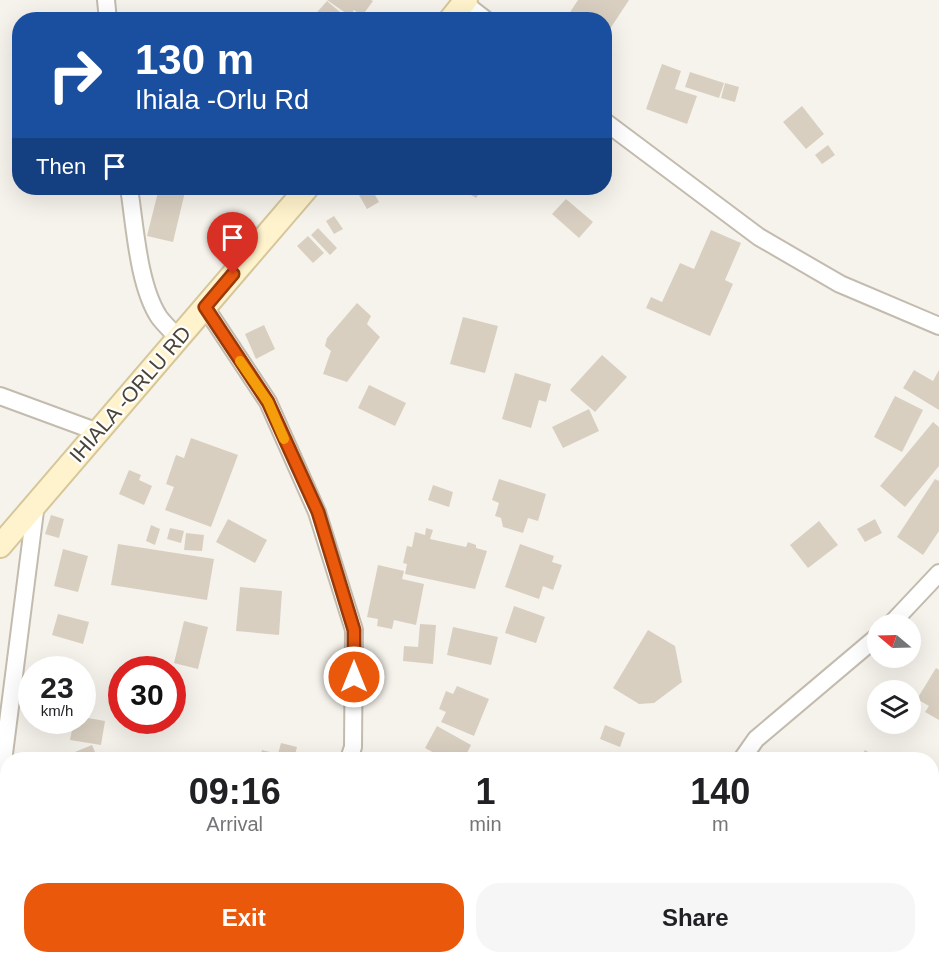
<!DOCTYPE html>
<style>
:root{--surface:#fff;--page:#f6f6f6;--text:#202124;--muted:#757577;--accent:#ea580c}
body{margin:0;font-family:Helvetica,sans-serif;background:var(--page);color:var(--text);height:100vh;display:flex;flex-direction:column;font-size:22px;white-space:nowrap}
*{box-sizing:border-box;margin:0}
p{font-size:20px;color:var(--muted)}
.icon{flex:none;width:33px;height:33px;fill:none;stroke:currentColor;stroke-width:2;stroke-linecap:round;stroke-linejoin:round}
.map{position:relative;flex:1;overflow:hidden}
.panel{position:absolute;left:0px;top:752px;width:939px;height:212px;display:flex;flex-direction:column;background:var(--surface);border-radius:24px 24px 0 0;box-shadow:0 6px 24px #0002}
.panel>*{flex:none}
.guide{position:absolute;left:12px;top:12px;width:600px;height:183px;border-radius:24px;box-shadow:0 6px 24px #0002;background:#1a4fa0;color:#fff;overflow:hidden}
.needle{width:39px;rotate:289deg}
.buttons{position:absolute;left:867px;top:614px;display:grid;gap:12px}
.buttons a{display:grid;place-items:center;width:54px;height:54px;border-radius:50%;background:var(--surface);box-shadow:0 6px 24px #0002;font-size:30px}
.speed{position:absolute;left:18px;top:656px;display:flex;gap:12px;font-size:30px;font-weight:700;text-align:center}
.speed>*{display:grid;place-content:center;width:78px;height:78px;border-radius:50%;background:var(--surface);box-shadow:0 6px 24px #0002;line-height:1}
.speed small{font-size:15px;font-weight:400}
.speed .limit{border:9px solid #d22;background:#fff;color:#111}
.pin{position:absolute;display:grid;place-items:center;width:51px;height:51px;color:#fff;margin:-62px -26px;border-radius:50% 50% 50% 0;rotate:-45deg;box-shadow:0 0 6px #0007}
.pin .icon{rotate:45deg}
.me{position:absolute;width:66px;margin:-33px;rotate:0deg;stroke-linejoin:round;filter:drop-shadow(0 0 4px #0008)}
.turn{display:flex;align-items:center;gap:21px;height:126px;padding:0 24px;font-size:27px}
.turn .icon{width:78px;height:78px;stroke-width:2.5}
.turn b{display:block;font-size:42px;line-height:51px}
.then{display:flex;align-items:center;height:57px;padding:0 24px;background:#0003;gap:12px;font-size:22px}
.eta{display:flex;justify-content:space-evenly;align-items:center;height:102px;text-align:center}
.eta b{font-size:36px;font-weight:700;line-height:42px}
.primary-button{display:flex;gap:12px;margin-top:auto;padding:12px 24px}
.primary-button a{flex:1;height:69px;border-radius:24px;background:var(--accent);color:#fff;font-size:24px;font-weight:700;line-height:69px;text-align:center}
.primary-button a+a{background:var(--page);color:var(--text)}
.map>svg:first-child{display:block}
.building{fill:#d8cfc1}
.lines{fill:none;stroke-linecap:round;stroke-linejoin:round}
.street-casing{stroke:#c2bbae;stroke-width:20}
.secondary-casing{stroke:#d6c79b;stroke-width:26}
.street{stroke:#fff;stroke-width:16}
.secondary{stroke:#fff3cd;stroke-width:22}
.route-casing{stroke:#983908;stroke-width:15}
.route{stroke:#ea580c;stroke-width:10}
.slow{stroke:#f59e0b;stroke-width:10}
.labels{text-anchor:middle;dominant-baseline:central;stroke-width:4.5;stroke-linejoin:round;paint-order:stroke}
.street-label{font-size:21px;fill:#4b4439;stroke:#fff}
</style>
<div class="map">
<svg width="939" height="962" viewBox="0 0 939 962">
<rect width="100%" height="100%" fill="#f6f3ec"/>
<path class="building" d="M 327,0 L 371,0 L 373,1 L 362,16 L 354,10 L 350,16 Z
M 578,0 L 629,0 L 604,38 L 604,20 L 565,20 Z
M 327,1 L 341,13 L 335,20 L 310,20 Z
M 662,64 L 681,71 L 675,89 L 697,96 L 687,124 L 646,109 Z
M 690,72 L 724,83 L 719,98 L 685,87 Z
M 725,83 L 739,87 L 735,102 L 721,98 Z
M 802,106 L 824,134 L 806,149 L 783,122 Z
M 828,145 L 835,155 L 822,164 L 815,155 Z
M 159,188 L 185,192 L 173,242 L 147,236 Z
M 355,188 L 371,188 L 379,202 L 367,209 Z
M 460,188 L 483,188 L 476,198 Z
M 566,199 L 593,222 L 579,238 L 552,214 Z
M 334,216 L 343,229 L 334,234 L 326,221 Z
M 318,228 L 337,248 L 330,255 L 311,235 Z
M 711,230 L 741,243 L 725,280 L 733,284 L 710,336 L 646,308 L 651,297 L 662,302 L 680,263 L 694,269 Z
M 308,236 L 324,253 L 313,263 L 297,246 Z
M 357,303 L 371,316 L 367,324 L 380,337 L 347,382 L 323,374 L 331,351 L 325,346 L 327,338 Z
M 463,317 L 498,326 L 485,373 L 450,364 Z
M 264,325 L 275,349 L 256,359 L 245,334 Z
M 602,355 L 627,377 L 595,412 L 570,390 Z
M 914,370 L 933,381 L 939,370 L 939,410 L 903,388 Z
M 515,373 L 551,384 L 546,402 L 539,400 L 531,428 L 502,419 Z
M 369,385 L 406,403 L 395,426 L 358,408 Z
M 895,396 L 923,410 L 902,452 L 874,437 Z
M 589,409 L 599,431 L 563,448 L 552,427 Z
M 933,422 L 939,427 L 939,466 L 905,507 L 880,486 Z
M 191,438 L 238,455 L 211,527 L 165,510 L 174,487 L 166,484 L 176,455 L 184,458 Z
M 129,470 L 141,475 L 139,480 L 152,486 L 144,505 L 119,494 Z
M 499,479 L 546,494 L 538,521 L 528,518 L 523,533 L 503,527 L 501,518 L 495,516 L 499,503 L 492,500 Z
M 935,479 L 939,481 L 939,531 L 923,555 L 897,537 Z
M 433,485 L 453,492 L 449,507 L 428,500 Z
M 51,515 L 64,519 L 59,538 L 45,534 Z
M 228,519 L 267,540 L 255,563 L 216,542 Z
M 875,519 L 882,533 L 865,542 L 857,529 Z
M 819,521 L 838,545 L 808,568 L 790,545 Z
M 151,525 L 160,529 L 155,545 L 146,541 Z
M 170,528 L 184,531 L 181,543 L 167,539 Z
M 426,528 L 433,530 L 430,539 L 466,547 L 468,542 L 476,545 L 476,548 L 487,551 L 475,589 L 405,574 L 407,564 L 403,563 L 407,546 L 412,547 L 415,532 L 425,535 Z
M 186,533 L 204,535 L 202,551 L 184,550 Z
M 118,544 L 214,559 L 207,600 L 111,585 Z
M 520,544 L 554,556 L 552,562 L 562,565 L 553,590 L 543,586 L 539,599 L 505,587 Z
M 63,549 L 88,556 L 78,592 L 54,586 Z
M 378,565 L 404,571 L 402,579 L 424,584 L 416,625 L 394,620 L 392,629 L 377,626 L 378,619 L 367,617 Z
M 240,587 L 282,591 L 279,635 L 236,631 Z
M 514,606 L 545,617 L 536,643 L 505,633 Z
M 58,614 L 89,622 L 83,644 L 52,635 Z
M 184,621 L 208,627 L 198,669 L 174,663 Z
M 420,624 L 436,625 L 433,664 L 403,661 L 404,646 L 418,647 Z
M 453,627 L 498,637 L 491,665 L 447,655 Z
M 648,630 L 675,646 L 682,682 L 654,703 L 639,704 L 613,688 Z
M 936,668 L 939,670 L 939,720 L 925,712 L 929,706 L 917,699 Z
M 457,686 L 489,699 L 474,736 L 441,722 L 446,712 L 439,709 L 446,691 L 453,694 Z
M 82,717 L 105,721 L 101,745 L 70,740 L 74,720 L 82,720 Z
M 605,725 L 625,733 L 620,747 L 600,739 Z
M 437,726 L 471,745 L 464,759 L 445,759 L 425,748 Z
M 281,743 L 297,747 L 294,759 L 260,759 L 262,750 L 278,754 Z
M 92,745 L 98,759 L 71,759 L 70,754 Z
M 865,750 L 879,759 L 859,759 Z
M 0,822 L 4,837 L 0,838 Z
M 932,850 L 939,857 L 939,870 L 932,879 Z
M 932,929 L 939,932 L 939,962 L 902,962 L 905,956 L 932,956 Z
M 620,956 L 634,956 L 630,962 Z
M 757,956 L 794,956 L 794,962 L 754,962 Z"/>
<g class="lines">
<g class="street-casing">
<path id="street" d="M 106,0 L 108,20
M 464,3 L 486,20
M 604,121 L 759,237 L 840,284 L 939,326
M 129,188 C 135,225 138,285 159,317 C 164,324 172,331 178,338
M 205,307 L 268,402 L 317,512 L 354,630 L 353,747 L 349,759
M 0,396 L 98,432
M 891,624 L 939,573
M 742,759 L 756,739 L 878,636
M 0,785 L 36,503
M 290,962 L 292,956
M 650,962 L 655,956"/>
</g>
<g class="secondary-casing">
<path id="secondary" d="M 450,20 L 466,0
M 0,546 L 307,188"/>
</g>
<use href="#street" class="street"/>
<use href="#secondary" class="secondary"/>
</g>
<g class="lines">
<g class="route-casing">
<path id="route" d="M 233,274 L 205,307 L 268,402 L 318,512 L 354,630 L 354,677"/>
</g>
<use href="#route" class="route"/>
<path class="slow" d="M 240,361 L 268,402 L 284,439"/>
</g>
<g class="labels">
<g class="street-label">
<text transform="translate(130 394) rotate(-49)">IHIALA -ORLU RD</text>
</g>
</g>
</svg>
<div class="buttons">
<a><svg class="needle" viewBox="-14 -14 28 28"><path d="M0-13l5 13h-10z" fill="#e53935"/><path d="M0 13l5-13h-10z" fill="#757577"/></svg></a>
<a><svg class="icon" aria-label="layers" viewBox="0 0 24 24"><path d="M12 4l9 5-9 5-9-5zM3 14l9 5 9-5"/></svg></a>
</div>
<div class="speed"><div>23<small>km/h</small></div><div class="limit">30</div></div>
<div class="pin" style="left:233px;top:274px;background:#d93025"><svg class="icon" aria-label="arrive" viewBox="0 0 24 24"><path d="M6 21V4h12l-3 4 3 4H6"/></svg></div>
<svg class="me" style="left:354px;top:677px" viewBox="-20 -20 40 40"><circle r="17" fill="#ea580c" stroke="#fff" stroke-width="3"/><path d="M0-11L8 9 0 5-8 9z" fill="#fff"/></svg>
<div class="guide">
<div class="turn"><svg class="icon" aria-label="right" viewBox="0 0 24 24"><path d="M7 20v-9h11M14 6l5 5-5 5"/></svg><div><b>130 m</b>Ihiala -Orlu Rd</div></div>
<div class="then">Then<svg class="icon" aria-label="arrive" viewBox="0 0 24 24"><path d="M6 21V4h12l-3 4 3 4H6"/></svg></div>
</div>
<section class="panel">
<div class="eta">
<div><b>09:16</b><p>Arrival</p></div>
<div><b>1</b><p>min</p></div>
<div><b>140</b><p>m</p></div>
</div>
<div class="primary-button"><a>Exit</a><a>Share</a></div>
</section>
</div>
